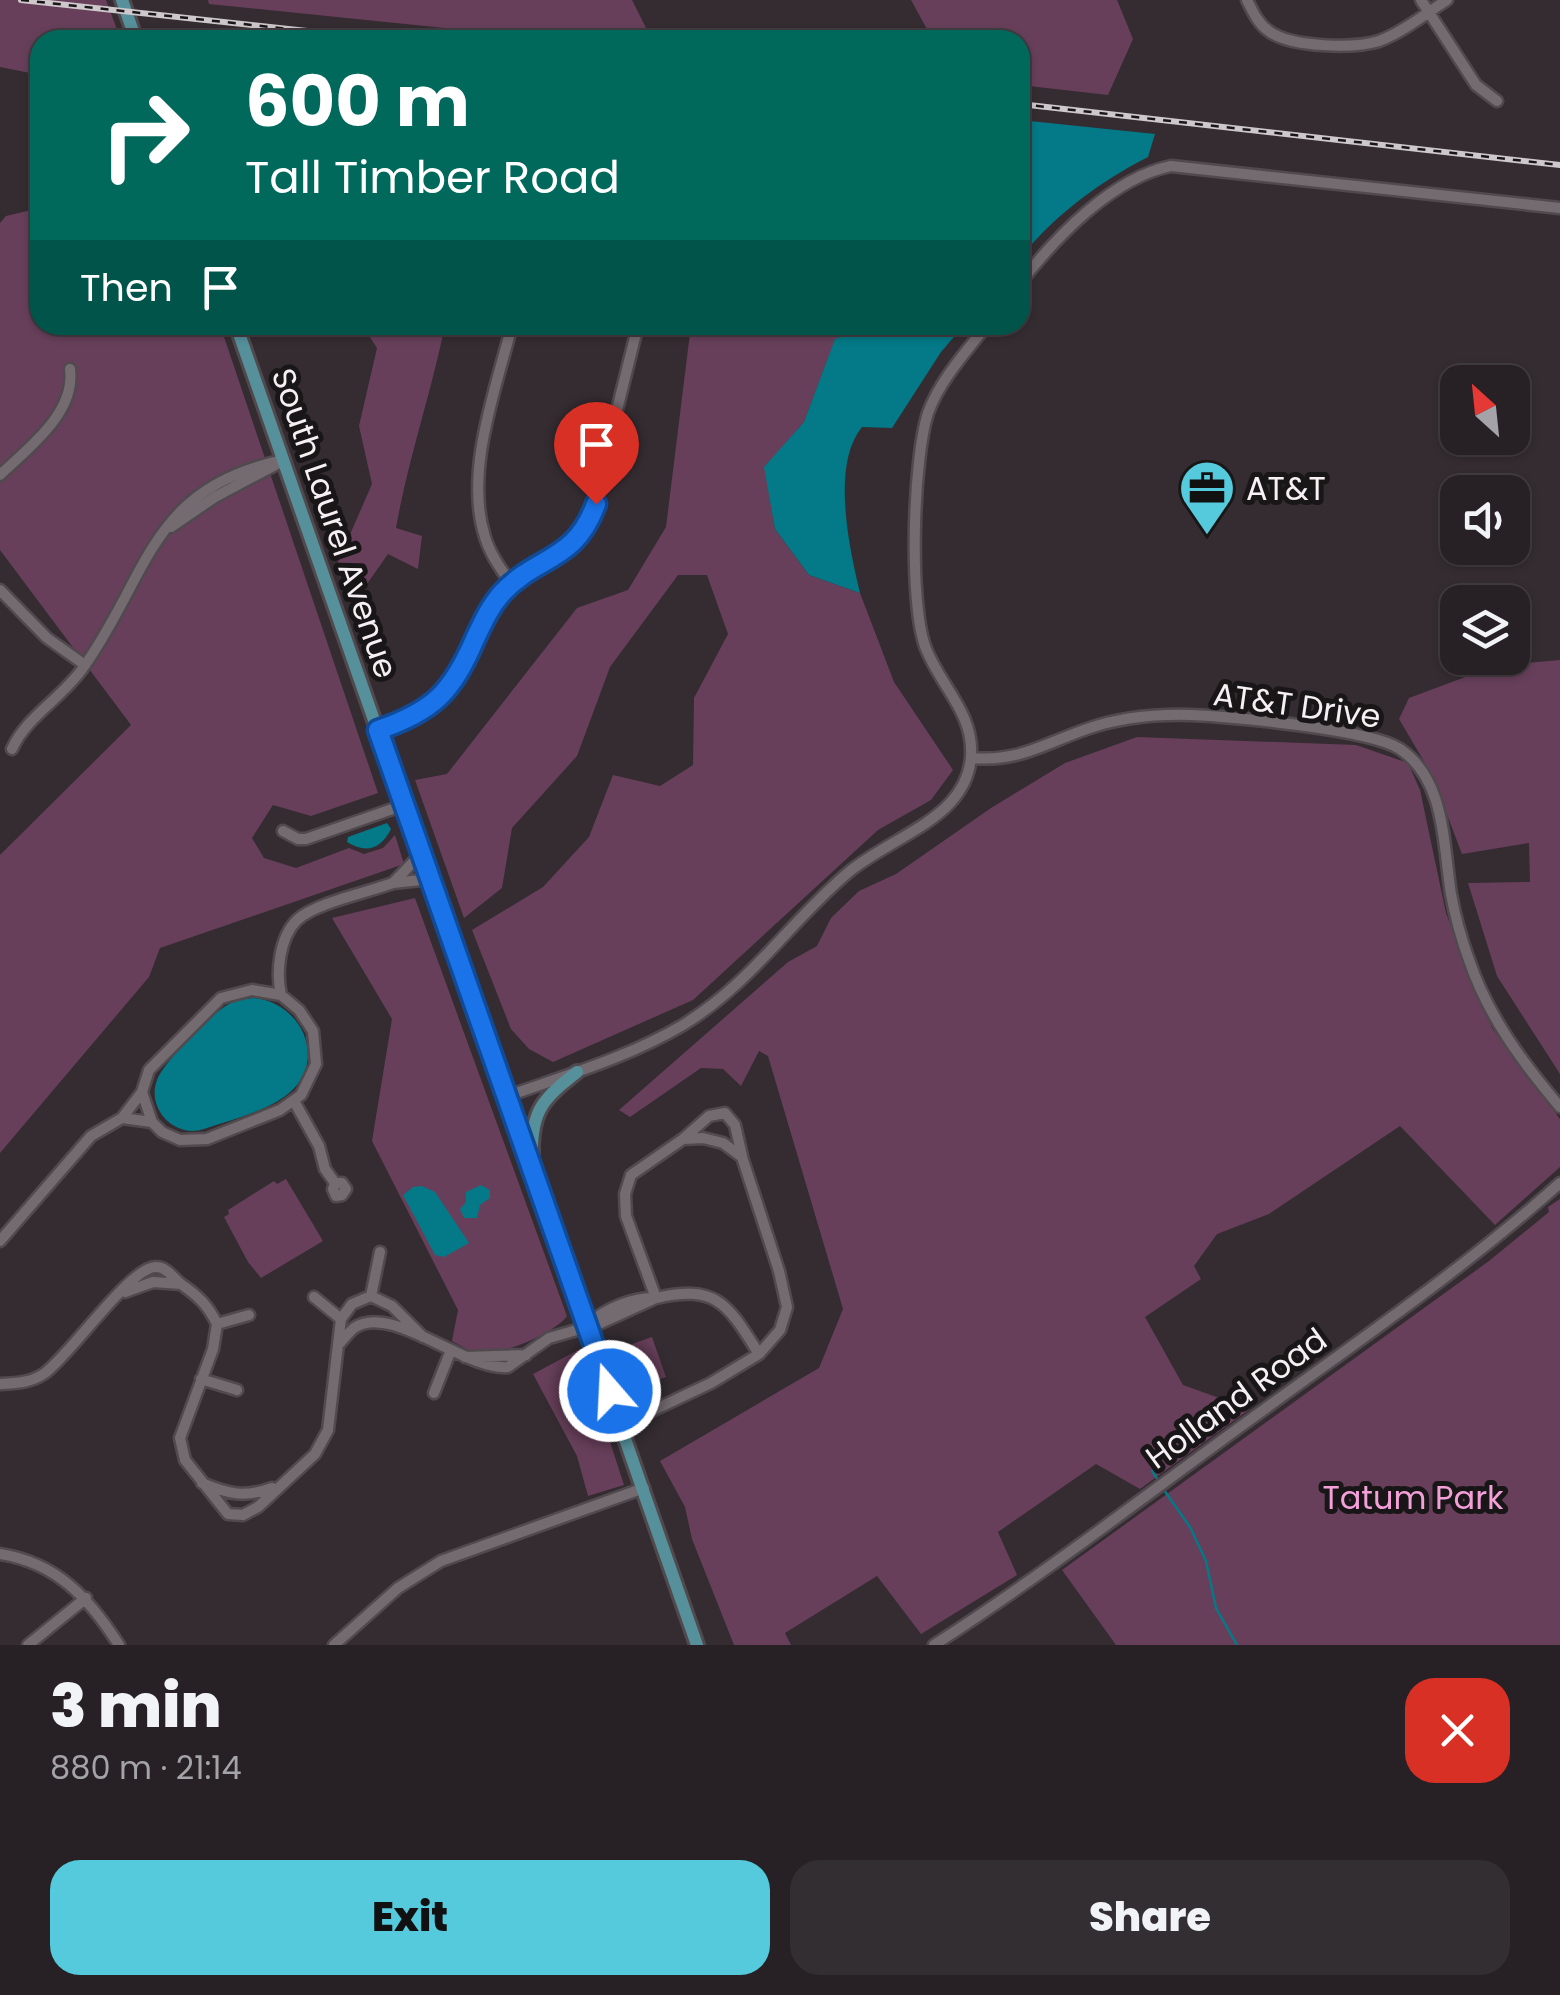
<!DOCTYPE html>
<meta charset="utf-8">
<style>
:root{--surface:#272125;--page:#332e32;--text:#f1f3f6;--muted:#a4a3a7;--line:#433e42;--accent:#54cadc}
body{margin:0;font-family:Poppins,sans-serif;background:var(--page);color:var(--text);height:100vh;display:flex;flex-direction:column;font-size:38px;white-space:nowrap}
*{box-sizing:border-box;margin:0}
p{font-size:32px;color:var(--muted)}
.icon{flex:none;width:55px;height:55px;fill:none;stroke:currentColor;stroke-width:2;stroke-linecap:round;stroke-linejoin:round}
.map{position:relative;height:1645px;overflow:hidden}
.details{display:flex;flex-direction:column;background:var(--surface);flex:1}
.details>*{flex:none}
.guide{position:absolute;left:30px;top:30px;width:1000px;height:305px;border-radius:30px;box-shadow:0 2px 8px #0004,0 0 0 2px var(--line);background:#00695c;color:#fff;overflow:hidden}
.needle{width:65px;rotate:333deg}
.buttons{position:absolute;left:1440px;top:365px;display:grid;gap:20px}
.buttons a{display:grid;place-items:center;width:90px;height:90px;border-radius:20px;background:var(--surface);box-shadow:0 2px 8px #0004,0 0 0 2px var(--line);font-size:50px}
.pin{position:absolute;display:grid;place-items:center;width:85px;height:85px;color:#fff;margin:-102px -42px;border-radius:50% 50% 50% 0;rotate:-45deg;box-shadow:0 0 10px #0007}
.pin .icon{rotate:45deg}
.me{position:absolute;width:110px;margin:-55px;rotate:341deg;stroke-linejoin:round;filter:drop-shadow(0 0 8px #0008)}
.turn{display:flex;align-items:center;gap:35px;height:210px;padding:0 50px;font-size:45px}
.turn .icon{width:130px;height:130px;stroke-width:2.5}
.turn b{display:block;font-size:70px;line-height:85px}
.then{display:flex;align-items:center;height:95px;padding:0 50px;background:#0003;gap:20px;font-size:38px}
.round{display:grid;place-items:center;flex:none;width:105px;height:105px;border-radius:30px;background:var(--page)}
.headline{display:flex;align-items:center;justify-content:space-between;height:170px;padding:0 50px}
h1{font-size:60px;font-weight:800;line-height:75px}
.primary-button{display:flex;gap:20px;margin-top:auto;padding:20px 50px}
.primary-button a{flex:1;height:115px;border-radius:30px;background:var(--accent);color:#111;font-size:40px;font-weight:800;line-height:115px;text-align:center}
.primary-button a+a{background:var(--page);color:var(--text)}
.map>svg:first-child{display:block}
.green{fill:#673f5a}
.water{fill:#047987}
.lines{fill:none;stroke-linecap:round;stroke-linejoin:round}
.stream{stroke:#047987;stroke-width:2.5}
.minor-casing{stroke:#50494e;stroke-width:15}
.major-casing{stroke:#50494e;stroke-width:18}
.minor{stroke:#746b71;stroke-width:10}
.major{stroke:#56909b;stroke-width:12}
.rail-casing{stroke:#cec8cc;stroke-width:6}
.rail{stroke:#191618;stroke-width:2.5;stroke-dasharray:8;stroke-linecap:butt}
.route-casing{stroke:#114b97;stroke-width:25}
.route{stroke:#1a73e8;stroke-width:18}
.labels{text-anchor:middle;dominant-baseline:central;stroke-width:10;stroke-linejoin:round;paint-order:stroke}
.poi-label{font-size:32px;fill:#f6f0f4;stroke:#191618;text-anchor:start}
.street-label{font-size:32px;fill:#f6f0f4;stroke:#191618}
.park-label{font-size:32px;fill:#f3a0d8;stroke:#191618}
</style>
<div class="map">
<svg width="1560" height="1645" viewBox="0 0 1560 1645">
<rect width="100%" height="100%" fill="#342c31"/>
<path class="green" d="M 0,0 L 106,0 L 121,40 L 40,40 L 40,75 L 0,67 Z
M 208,0 L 632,0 L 652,40 L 560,40 L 209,4 Z
M 911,0 L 1117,0 L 1133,39 L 1108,95 L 1020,85 L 1020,40 L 933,40 Z
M 40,208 L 40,325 L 220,325 L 378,793 L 311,816 L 273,805 L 252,838 L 264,858 L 296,868 L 349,848 L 364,854 L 383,848 L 395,835 L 404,864 L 160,948 L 149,977 L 0,1153 L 0,855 L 131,725 L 0,550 L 0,223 L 6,216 Z
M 362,325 L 445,325 C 431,394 408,459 396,528 L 422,536 L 418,569 L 388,554 L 353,604 L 338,562 L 372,484 L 359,426 L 377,348 Z
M 691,325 L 873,325 L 835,340 L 804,422 L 765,467 L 775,529 L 809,575 L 860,593 L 894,682 L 953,770 L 931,800 L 878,830 L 693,1000 L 553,1062 L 529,1049 L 511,1029 L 472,930 L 543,887 L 589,837 L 613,775 L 660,786 L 693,765 L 694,698 L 728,634 L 707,575 L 678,575 L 610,667 L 577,756 L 512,828 L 502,888 L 464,918 L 415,780 L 447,774 L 577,608 L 628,590 L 666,527 Z
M 1560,660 L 1560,1074 L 1497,976 L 1468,883 L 1530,882 L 1529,843 L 1462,854 L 1432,775 L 1399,719 L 1409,698 L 1495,666 Z
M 1137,737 L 1356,745 L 1408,763 L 1420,790 L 1446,913 L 1492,1028 L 1560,1119 L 1560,1167 L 1495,1225 L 1400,1126 L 1269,1214 L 1217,1234 L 1194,1266 L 1201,1279 L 1145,1317 L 1183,1385 L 1250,1409 L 1140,1489 L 1096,1464 L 998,1532 L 1017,1575 L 921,1634 L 877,1576 L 785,1633 L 791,1645 L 734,1645 L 692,1539 L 685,1507 L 660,1461 L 819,1368 L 843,1309 L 768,1056 L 759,1051 L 741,1086 L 723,1069 L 701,1068 L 630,1117 L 619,1110 L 788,962 L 817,946 L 831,918 L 859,891 L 896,874 L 991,808 L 1065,763 Z
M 415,898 L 567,1316 C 555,1333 502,1355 481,1354 C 472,1353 460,1345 452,1341 L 458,1310 L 372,1141 L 392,1019 L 332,918 Z
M 286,1179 L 323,1241 L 261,1278 L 248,1262 L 224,1217 L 229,1214 L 228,1210 L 274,1181 L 277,1184 Z
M 1560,1199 L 1560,1645 L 1116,1645 L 1062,1570 L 1489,1261 L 1549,1212 L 1548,1207 Z
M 652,1337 L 666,1377 L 646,1384 L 632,1344 Z
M 580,1349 L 624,1485 L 588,1496 L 577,1456 L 533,1374 Z"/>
<path class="water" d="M 1020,120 L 1155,134 L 1148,157 C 1099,182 1055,215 1020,258 Z
M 873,325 L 964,325 L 941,352 L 892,428 L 862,427 C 831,465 849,547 860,593 L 809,575 L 775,529 L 764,467 L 804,422 L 835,339 Z
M 387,823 L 391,829 C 381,849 366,854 347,842 L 348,837 Z
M 254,998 C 300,1002 329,1059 289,1093 C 268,1111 230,1120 204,1129 C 175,1139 146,1109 157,1080 C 163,1063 214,1010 231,1003 C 238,999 246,999 254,998 Z
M 481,1185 L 490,1190 L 490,1198 L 480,1205 L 477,1218 L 464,1218 L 460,1209 L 466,1202 L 466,1192 Z
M 422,1186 L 435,1192 L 469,1243 L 444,1257 L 435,1255 L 403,1195 L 413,1187 Z"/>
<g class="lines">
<path class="stream" d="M 1152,1471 L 1160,1483
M 1164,1490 L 1190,1527 L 1206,1561 L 1216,1608 L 1237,1645"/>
<g class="minor-casing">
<path id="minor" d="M 1247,0 C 1253,12 1258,24 1270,32 C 1292,47 1353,49 1379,41 C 1403,32 1425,14 1447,0
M 1421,0 L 1476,85 L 1497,101
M 1020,283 C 1056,237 1112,178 1171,166 L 1560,208
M 512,325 C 496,389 464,472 485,537 C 490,554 501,569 511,584 L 570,546 L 591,515 L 638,325
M 0,475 C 28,448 76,413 70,369
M 171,527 L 215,497 L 277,464
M 0,590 L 47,638 L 85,665
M 378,730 C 482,695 450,647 511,584
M 12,749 C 26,717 62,698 83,668 C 150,574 150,487 284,460
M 971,758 C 1020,762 1043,744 1087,729 C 1121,717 1156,714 1191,715 C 1232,717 1370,729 1400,749 C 1446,780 1443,845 1451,894 C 1455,916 1461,938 1469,960 C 1488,1016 1522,1062 1560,1107
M 283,831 L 298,839 L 306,839 L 404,805
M 421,854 L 393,883 L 430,879
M 281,995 C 276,973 279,938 297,920 C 315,903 369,892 393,883
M 508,1096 C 567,1075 629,1057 683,1025 C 753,982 790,921 850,871 C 880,847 926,829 950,803 C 962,790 970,773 971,756 C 974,712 939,685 925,646 C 909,600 913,460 928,413 C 940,380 966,352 987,325
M 294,1101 L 319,1146 L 325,1169 L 335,1183 L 333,1189 L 336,1196 L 342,1195 L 346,1189 L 342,1183 L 335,1183
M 122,1118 L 152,1122
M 683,1139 L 709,1116 L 725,1113 L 735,1125 L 742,1156
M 0,1241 L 91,1136 L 122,1118 L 142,1092 L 149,1070 L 221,998 L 252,990 L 281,995 L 299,1010 L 313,1031 L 316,1064 L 301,1095 L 280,1110 L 207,1139 L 180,1140 L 162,1132 L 152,1122 L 142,1092
M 125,1292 L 153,1282 L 181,1284
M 371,1296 L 380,1252
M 314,1297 L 341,1319
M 217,1324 L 249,1315
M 338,1345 C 343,1340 348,1333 354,1328 C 391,1302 465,1371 508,1367 L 549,1338 L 601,1323 L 656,1298 C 632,1297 605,1309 587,1325
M 465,1357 L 526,1355
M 201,1379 L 237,1390
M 0,1384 C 16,1383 31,1383 45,1373 C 71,1354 131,1266 156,1267 C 167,1267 173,1278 181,1284 C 198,1296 208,1305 217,1324 L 213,1349 L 180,1438 L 185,1460 L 228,1514 L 243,1515 L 258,1507 L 315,1454 L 328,1430 L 341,1319 L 352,1304 L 371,1296 L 392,1306 L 423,1337
M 434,1393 L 451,1350
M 622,1425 L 711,1383 L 759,1354 L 780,1330 L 787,1307 L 779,1271 L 742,1157 L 723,1143 L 703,1138 L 683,1139 L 631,1175 L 625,1194 L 626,1216 L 656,1298 C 718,1284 728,1305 759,1354
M 202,1483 C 228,1494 245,1498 272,1488
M 0,1554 C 57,1563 89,1598 119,1645
M 28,1645 L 86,1598
M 334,1645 L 398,1588 L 441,1561 L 644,1488
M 934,1645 C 1043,1575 1146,1495 1251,1419 C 1355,1343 1464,1269 1560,1183"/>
</g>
<g class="major-casing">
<path id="major" d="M 122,0 L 136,40
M 236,325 L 697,1645
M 532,1154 C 531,1110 544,1098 577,1072"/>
</g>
<use href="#minor" class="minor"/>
<use href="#major" class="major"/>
<g class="rail-casing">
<path id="rail" d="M 21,0 L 391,40
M 379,34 L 438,40
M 1020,104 L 1560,165"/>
</g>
<use href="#rail" class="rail"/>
</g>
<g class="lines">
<g class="route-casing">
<path id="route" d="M 596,504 C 575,562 538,555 503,592 C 490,606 483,622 475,639 C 452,692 434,711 378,730 L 610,1391"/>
</g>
<use href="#route" class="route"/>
</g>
<defs>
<g id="office-pin" transform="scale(2.875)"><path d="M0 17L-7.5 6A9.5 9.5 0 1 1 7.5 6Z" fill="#54cadc" stroke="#191618"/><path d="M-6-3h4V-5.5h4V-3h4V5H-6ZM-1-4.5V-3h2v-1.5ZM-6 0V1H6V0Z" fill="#111"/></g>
</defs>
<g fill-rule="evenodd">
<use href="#office-pin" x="1207" y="488"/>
</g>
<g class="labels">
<g class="poi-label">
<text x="1246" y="488">AT&amp;T</text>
</g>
<g class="street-label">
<text transform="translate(335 523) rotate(71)">South Laurel Avenue</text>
<text transform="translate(1297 705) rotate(8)">AT&amp;T Drive</text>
<text transform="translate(1236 1398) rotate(-36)">Holland Road</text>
</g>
<g class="park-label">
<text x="1413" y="1497">Tatum Park</text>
</g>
</g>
</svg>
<div class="buttons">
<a><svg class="needle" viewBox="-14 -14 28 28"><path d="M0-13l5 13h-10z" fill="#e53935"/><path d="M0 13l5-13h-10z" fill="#a4a3a7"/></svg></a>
<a><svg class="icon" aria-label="sound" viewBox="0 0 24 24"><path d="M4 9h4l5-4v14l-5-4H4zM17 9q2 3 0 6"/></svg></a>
<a><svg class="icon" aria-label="layers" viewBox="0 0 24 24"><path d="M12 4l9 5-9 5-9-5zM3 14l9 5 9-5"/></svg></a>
</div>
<div class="pin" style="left:596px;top:504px;background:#d93025"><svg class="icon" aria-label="arrive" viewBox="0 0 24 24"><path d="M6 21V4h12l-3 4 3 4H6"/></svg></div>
<svg class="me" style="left:610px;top:1391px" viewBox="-20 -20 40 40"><circle r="17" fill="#1a73e8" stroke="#fff" stroke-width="3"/><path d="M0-11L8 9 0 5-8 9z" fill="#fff"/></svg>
<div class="guide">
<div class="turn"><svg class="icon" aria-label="right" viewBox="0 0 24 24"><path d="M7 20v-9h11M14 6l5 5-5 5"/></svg><div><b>600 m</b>Tall Timber Road</div></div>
<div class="then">Then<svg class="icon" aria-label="arrive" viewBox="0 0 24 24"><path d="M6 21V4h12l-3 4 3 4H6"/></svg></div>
</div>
</div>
<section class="details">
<div class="headline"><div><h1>3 min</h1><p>880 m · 21:14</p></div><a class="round" style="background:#d93025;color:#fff"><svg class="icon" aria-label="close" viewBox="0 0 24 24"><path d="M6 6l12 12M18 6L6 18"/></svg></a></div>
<div class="primary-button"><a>Exit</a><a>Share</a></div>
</section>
